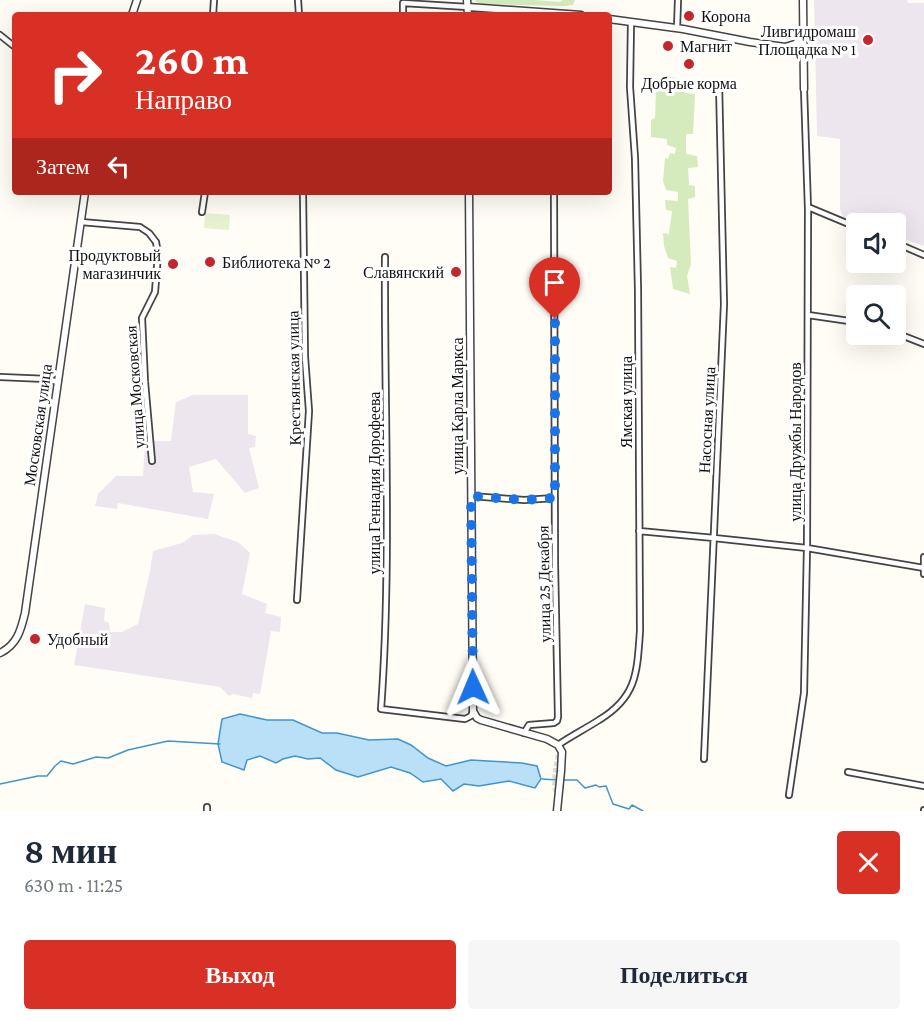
<!DOCTYPE html>
<html lang="ru">
<meta charset="utf-8">
<style>
:root{--surface:#fff;--page:#f6f6f7;--text:#1f2937;--muted:#747a83;--accent:#d93025}
body{margin:0;font-family:"Crimson Pro",serif;background:var(--page);color:var(--text);height:100vh;display:flex;flex-direction:column;font-size:22px;white-space:nowrap}
*{box-sizing:border-box;margin:0}
p{font-size:20px;color:var(--muted)}
.icon{flex:none;width:33px;height:33px;fill:none;stroke:currentColor;stroke-width:2;stroke-linecap:round;stroke-linejoin:round}
.map{position:relative;height:811px;overflow:hidden}
.panel{display:flex;flex-direction:column;background:var(--surface);flex:1}
.panel>*{flex:none}
.top-card{position:absolute;left:12px;top:12px;width:600px;height:183px;border-radius:6px;box-shadow:0 6px 24px #0002;background:#d93025;color:#fff;overflow:hidden}
.fabs{position:absolute;left:846px;top:213px;display:grid;gap:12px}
.fabs a{display:grid;place-items:center;width:60px;height:60px;border-radius:6px;background:var(--surface);box-shadow:0 6px 24px #0002;font-size:30px}
.pin{position:absolute;display:grid;place-items:center;width:51px;height:51px;color:#fff;margin:-62px -26px;border-radius:50% 50% 50% 0;rotate:-45deg;box-shadow:0 0 6px #0007}
.pin .icon{rotate:45deg}
.me{position:absolute;width:66px;margin:-33px;rotate:359deg;stroke-linejoin:round;filter:drop-shadow(0 0 4px #0008)}
.turn{display:flex;align-items:center;gap:21px;height:126px;padding:0 24px;font-size:27px}
.turn .icon{width:78px;height:78px;stroke-width:2.5}
.turn b{display:block;font-size:42px;line-height:51px}
.then{display:flex;align-items:center;height:57px;padding:0 24px;background:#0003;gap:12px;font-size:22px}
.round{display:grid;place-items:center;flex:none;width:63px;height:63px;border-radius:6px;background:var(--page)}
.overview{display:flex;align-items:center;justify-content:space-between;height:102px;padding:0 24px}
h1{font-size:36px;font-weight:600;line-height:45px}
.action{display:flex;gap:12px;margin-top:auto;padding:12px 24px}
.action a{flex:1;height:69px;border-radius:6px;background:var(--accent);color:#fff;font-size:24px;font-weight:600;line-height:69px;text-align:center}
.action a+a{background:var(--page);color:var(--text)}
.map>svg:first-child{display:block}
.industrial{fill:#eee6ef}
.green{fill:#d5ebbd}
.pitch{fill:#e6f2cf}
.water{fill:#b9e0f7;stroke:#3f96cf;stroke-width:1.5}
.lines{fill:none;stroke-linecap:round;stroke-linejoin:round}
.stream{stroke:#3f96cf;stroke-width:1.5}
.minor-tunnel{stroke:#dbdad3;stroke-width:4.5;stroke-dasharray:4.5 2;stroke-linecap:butt}
.minor-casing{stroke:#444;stroke-width:8}
.tertiary-casing{stroke:#444;stroke-width:9}
.minor{stroke:#fff;stroke-width:4.5}
.tertiary{stroke:#fff;stroke-width:6}
.route{stroke:#1a73e8;stroke-width:10;stroke-dasharray:0 18}
.poi-dot{fill:#c4262e;stroke:#fff;stroke-width:2}
.labels{text-anchor:middle;dominant-baseline:central;stroke-width:6;stroke-linejoin:round;paint-order:stroke}
.poi-label{font-size:16px;fill:#111;stroke:#fff;text-anchor:start}
.street-label{font-size:16px;fill:#111;stroke:#fff}
</style>
<div class="map">
<svg width="924" height="811" viewBox="0 0 924 811">
<rect width="100%" height="100%" fill="#fffdf5"/>
<path class="industrial" d="M 814,0 L 907,0 L 908,3 L 924,3 L 924,246 L 896,236 L 896,224 L 861,223 L 843,217 L 840,209 L 840,139 L 817,136 Z
M 193,395 L 248,395 L 248,434 L 256,436 L 255,447 L 249,448 L 259,488 L 245,493 L 216,459 L 189,467 L 193,492 L 214,494 L 208,519 L 118,503 L 117,509 L 95,506 L 98,494 L 116,476 L 143,476 L 145,441 L 171,441 L 176,402 Z
M 214,534 L 238,542 L 250,553 L 242,594 L 267,604 L 265,613 L 281,617 L 280,632 L 271,631 L 260,694 L 253,693 L 252,698 L 233,694 L 229,696 L 220,687 L 74,665 L 85,604 L 105,608 L 104,621 L 109,623 L 110,632 L 122,632 L 138,624 L 150,571 L 153,551 L 182,543 L 193,535 Z"/>
<path class="green" d="M 475,0 L 534,0 L 560,2 L 563,0 L 575,0 L 573,5 L 563,6 L 482,4 L 476,2 Z
M 663,76 L 685,79 L 685,93 L 695,94 L 693,134 L 686,134 L 686,154 L 697,156 L 698,167 L 688,168 L 689,185 L 695,186 L 695,197 L 688,199 L 691,264 L 687,276 L 690,294 L 673,289 L 670,267 L 676,268 L 677,261 L 668,258 L 664,246 L 663,233 L 669,234 L 672,211 L 666,210 L 665,200 L 678,201 L 678,192 L 666,190 L 663,181 L 665,158 L 668,159 L 670,153 L 675,154 L 676,148 L 667,145 L 667,139 L 651,137 L 651,120 L 655,118 L 656,91 L 661,91 Z"/>
<path class="pitch" d="M 205,213 L 230,215 L 229,230 L 204,228 Z"/>
<path class="water" d="M 240,714 L 267,720 L 293,720 L 322,733 L 337,733 L 369,740 L 398,739 L 411,745 L 428,758 L 446,766 L 471,760 L 522,763 L 537,766 L 541,779 L 535,788 L 509,781 L 479,786 L 464,784 L 453,791 L 441,779 L 423,782 L 410,773 L 391,767 L 358,777 L 336,770 L 320,758 L 308,759 L 295,756 L 283,759 L 276,763 L 260,756 L 247,760 L 244,770 L 222,762 L 218,744 L 222,719 Z"/>
<g class="lines">
<path class="stream" d="M 542,779 L 558,780
M 563,780 L 577,780 L 585,788 L 596,785 L 599,787 L 606,786 L 613,804 L 629,809 L 632,805 L 643,811
M 0,784 L 38,776 L 47,776 L 55,766 L 61,761 L 73,764 L 96,757 L 108,758 L 128,750 L 168,741 L 220,744"/>
<path class="minor-tunnel" d="M 558,798 C 551,785 556,763 560,749"/>
<g class="minor-casing">
<path id="minor" d="M 298,0 L 299,15
M 213,15 L 214,0
M 403,15 L 403,3 L 468,7
M 677,28 L 678,0
M 0,35 L 15,47
M 808,207 L 856,227
M 202,212 L 205,192
M 81,222 L 140,227 L 149,233 L 156,242 L 158,254 L 155,292 L 142,318 L 145,382 L 152,461
M 896,243 L 924,255
M 385,257 C 384,408 392,559 381,709 L 465,719 L 471,716 L 473,711
M 808,315 L 856,322
M 896,333 L 924,344
M 0,377 L 47,379 L 58,382
M 471,496 L 524,500 L 555,498
M 639,531 L 714,538 L 807,548 L 924,568
M 924,557 L 924,574
M 297,600 L 309,411 L 305,357 L 303,192
M 524,733 L 529,725 L 554,723 L 557,721 L 558,717 L 555,564 L 554,192
M 558,745 C 571,736 585,729 599,720 C 637,697 637,673 640,631 L 638,289 L 635,158 L 630,87 L 631,22
M 704,759 L 724,304 L 719,83
M 848,772 L 924,786
M 789,795 L 804,693 L 807,548 L 808,209 L 804,89
M 207,807 L 207,811
M 924,811 L 924,810"/>
</g>
<g class="tertiary-casing">
<path id="tertiary" d="M 467,0 L 468,15
M 803,0 L 804,89
M 468,7 L 581,15
M 132,15 L 137,0
M 609,19 L 683,29 L 750,42 L 785,47 L 795,44 L 803,38
M 469,192 L 473,711 L 477,718 L 481,720 L 547,739 L 558,745 L 562,752 L 561,771 L 557,811
M 0,653 C 17,645 21,630 25,613 L 85,192"/>
</g>
<use href="#minor" class="minor"/>
<use href="#tertiary" class="tertiary"/>
</g>
<g class="lines">
<path class="route" d="M 473,687 L 471,496 L 524,500 L 555,498 L 555,319"/>
</g>
<g class="poi-dot">
<circle cx="689" cy="16" r="6"/>
<circle cx="868" cy="40" r="6"/>
<circle cx="668" cy="46" r="6"/>
<circle cx="689" cy="64" r="6"/>
<circle cx="210" cy="262" r="6"/>
<circle cx="173" cy="264" r="6"/>
<circle cx="456" cy="272" r="6"/>
<circle cx="35" cy="639" r="6"/>
</g>
<g class="labels">
<g class="poi-label">
<text x="701" y="16">Корона</text>
<text x="856" y="31" text-anchor="end">Ливгидромаш<tspan x="856" dy="18">Площадка № 1</tspan></text>
<text x="680" y="46">Магнит</text>
<text x="689" y="83" text-anchor="middle">Добрые корма</text>
<text x="161" y="255" text-anchor="end">Продуктовый<tspan x="161" dy="18">магазинчик</tspan></text>
<text x="222" y="262">Библиотека № 2</text>
<text x="444" y="272" text-anchor="end">Славянский</text>
<text x="47" y="639">Удобный</text>
</g>
<g class="street-label">
<text transform="translate(294 378) rotate(-91)">Крестьянская улица</text>
<text transform="translate(135 387) rotate(-94)">улица Московская</text>
<text transform="translate(626 402) rotate(-90)">Ямская улица</text>
<text transform="translate(457 406) rotate(-90)">улица Карла Маркса</text>
<text transform="translate(707 420) rotate(-87)">Насосная улица</text>
<text transform="translate(38 425) rotate(-82)">Московская улица</text>
<text transform="translate(795 442) rotate(-90)">улица Дружбы Народов</text>
<text transform="translate(374 483) rotate(-90)">улица Геннадия Дорофеева</text>
<text transform="translate(544 584) rotate(-91)">улица 25 Декабря</text>
</g>
</g>
</svg>
<div class="fabs">
<a><svg class="icon" aria-label="sound" viewBox="0 0 24 24"><path d="M4 9h4l5-4v14l-5-4H4zM17 9q2 3 0 6"/></svg></a>
<a><svg class="icon" aria-label="search" viewBox="0 0 24 24"><circle cx="10" cy="10" r="6"/><path d="M15 15l6 6"/></svg></a>
</div>
<div class="pin" style="left:555px;top:319px;background:#d93025"><svg class="icon" aria-label="arrive" viewBox="0 0 24 24"><path d="M6 21V4h12l-3 4 3 4H6"/></svg></div>
<svg class="me" style="left:473px;top:687px" viewBox="-20 -20 40 40"><path d="M0-17L14 15 0 8-14 15z" fill="#1a73e8" stroke="#fff" stroke-width="4"/></svg>
<div class="top-card">
<div class="turn"><svg class="icon" aria-label="right" viewBox="0 0 24 24"><path d="M7 20v-9h11M14 6l5 5-5 5"/></svg><div><b>260 m</b>Направо</div></div>
<div class="then">Затем<svg class="icon" aria-label="left" viewBox="0 0 24 24"><path d="M17 20v-9H6M10 6l-5 5 5 5"/></svg></div>
</div>
</div>
<section class="panel">
<div class="overview"><div><h1>8 мин</h1><p>630 m · 11:25</p></div><a class="round" style="background:#d93025;color:#fff"><svg class="icon" aria-label="close" viewBox="0 0 24 24"><path d="M6 6l12 12M18 6L6 18"/></svg></a></div>
<div class="action"><a>Выход</a><a>Поделиться</a></div>
</section>
